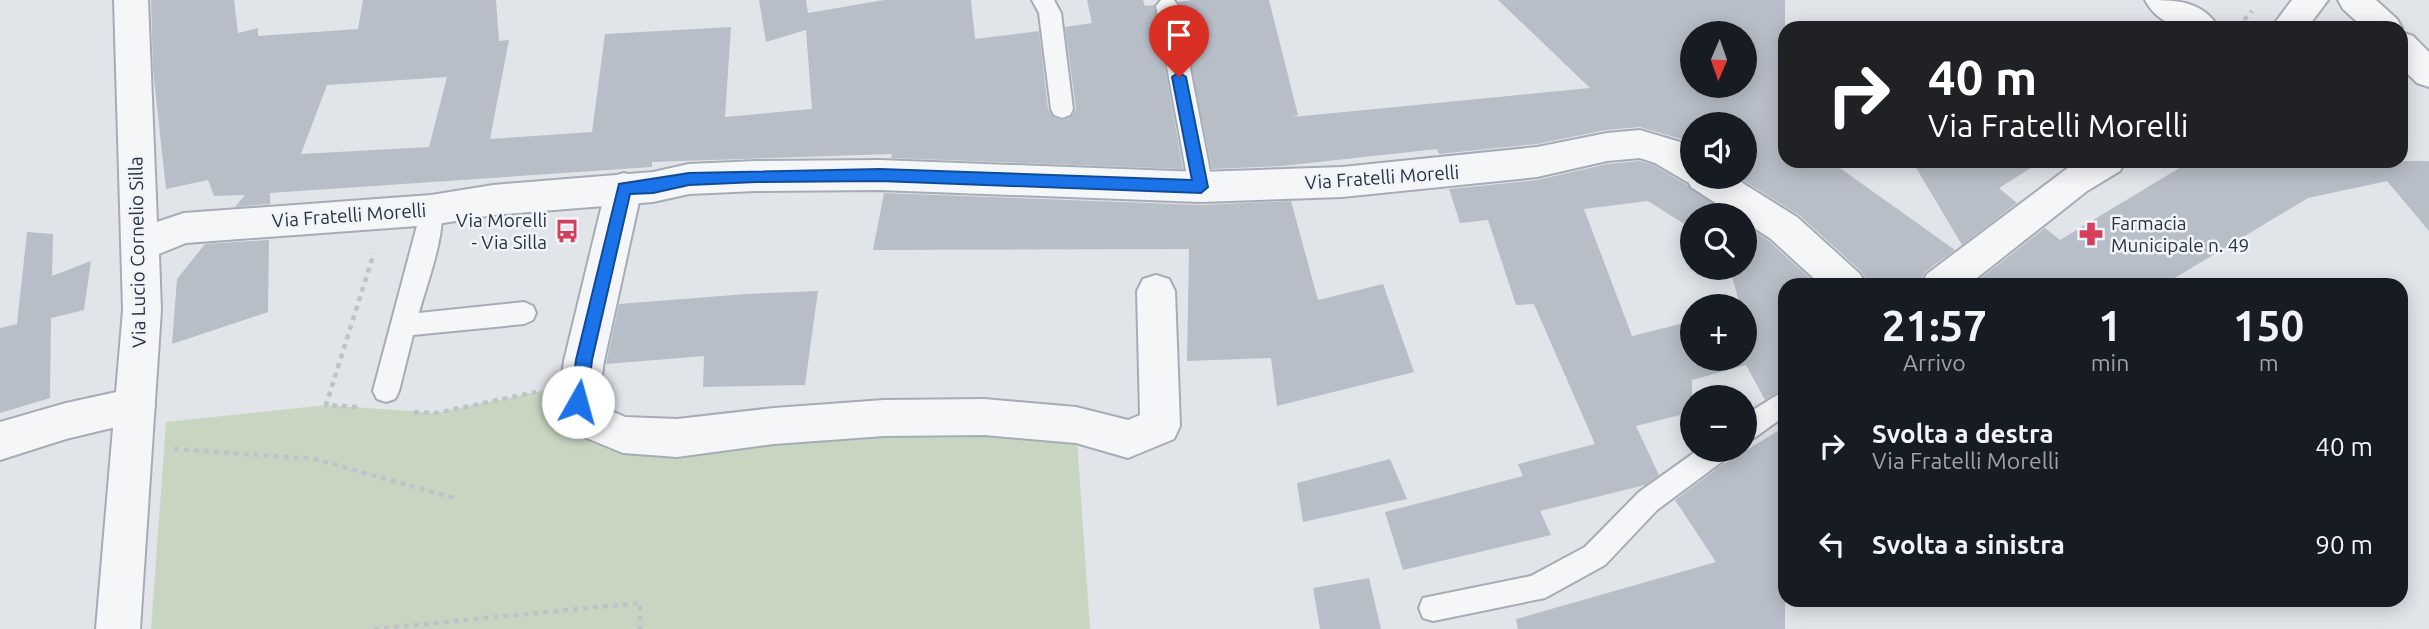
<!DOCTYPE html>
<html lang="it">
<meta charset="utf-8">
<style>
:root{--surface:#171b24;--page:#242831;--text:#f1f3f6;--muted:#9ea1a6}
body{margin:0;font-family:Ubuntu,sans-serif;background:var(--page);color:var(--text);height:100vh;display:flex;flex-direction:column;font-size:26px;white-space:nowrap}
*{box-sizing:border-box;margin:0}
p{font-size:23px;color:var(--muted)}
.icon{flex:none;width:38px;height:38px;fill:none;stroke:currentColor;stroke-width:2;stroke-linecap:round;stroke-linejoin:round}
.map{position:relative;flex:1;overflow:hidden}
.drawer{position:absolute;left:1778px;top:278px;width:630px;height:329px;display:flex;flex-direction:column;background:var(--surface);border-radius:21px;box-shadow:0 4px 18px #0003}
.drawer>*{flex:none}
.top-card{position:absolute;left:1778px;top:21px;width:630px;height:147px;border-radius:21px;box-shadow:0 4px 18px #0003;background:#202124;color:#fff;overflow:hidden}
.needle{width:46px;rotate:182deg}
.fabs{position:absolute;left:1680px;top:21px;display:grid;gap:14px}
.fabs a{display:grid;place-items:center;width:77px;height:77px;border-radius:50%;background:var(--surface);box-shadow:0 4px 18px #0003;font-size:35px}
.pin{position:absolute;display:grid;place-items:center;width:60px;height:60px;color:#fff;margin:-72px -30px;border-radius:50% 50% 50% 0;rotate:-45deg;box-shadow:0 0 7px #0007}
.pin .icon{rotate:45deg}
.me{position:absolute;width:77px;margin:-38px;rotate:7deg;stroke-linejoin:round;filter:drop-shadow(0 0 5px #0008)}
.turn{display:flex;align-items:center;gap:24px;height:147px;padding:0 35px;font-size:32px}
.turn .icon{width:91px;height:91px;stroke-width:2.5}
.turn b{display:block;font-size:49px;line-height:60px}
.eta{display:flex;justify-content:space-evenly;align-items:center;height:119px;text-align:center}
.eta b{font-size:42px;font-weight:700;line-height:49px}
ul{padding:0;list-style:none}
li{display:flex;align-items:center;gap:21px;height:98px;padding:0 35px}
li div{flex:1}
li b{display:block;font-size:26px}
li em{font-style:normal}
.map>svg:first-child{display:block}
.green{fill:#c7d5c1}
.building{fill:#b8bec8;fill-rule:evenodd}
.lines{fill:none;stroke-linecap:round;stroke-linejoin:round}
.service-casing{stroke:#a6acb5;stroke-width:4}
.minor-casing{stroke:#a6acb5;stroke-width:4}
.tertiary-casing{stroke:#a6acb5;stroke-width:4}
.path{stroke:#bfc3c9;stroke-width:4.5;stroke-dasharray:5 5;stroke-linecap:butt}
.service{fill:#f4f6f8;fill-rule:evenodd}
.minor{fill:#f4f6f8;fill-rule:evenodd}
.tertiary{fill:#f4f6f8;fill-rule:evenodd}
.route{fill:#1a73e8;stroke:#114b97;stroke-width:2}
.labels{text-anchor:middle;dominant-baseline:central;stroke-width:5;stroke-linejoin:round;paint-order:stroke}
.street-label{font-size:19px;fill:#283343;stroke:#f1f4f8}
.poi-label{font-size:19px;fill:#283343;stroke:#f1f4f8;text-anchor:end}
</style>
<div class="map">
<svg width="2429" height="629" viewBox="0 0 2429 629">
<rect width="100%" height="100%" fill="#e1e5ea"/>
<path class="green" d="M 561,387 L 586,419 L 1076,425 L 1090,629 L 151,629 L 166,422 L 326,405 L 436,413 Z"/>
<path class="building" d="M 151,0 L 234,0 L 238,33 L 258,28 L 258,36 L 358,29 L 363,0 L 496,0 L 499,41 L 509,40 L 490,139 L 592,132 L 605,34 L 731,27 L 725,117 L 812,109 L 806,30 L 766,42 L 759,0 L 806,0 L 808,13 L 884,0 L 971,0 L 975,39 L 1039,31 L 1048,109 L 1053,117 L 1063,120 L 1072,116 L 1076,109 L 1065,27 L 1092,23 L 1087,0 L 1143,0 L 1145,6 L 1154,5 L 1183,169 L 891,158 L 892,154 L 652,162 L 652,167 L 270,193 L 270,204 L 235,207 L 245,195 L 214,196 L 208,180 L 166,189 L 153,70 ZM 447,77 L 429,147 L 301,154 L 327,85 Z
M 1192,0 L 1269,0 L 1298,115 L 1293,117 L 1590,88 L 1498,0 L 1785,0 L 1785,161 L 1830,161 L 1955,250 L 1925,272 L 1918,285 L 1869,285 L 1862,272 L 1799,215 L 1738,177 L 1745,177 L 1745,124 L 1692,124 L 1692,147 L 1681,139 L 1640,127 L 1606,130 L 1537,144 L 1439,154 L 1437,149 L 1282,166 L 1212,169 L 1178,2 ZM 1692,33 L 1745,33 L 1745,86 L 1692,86 Z
M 1640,161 L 1654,165 L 1687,185 L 1730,215 L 1692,215 L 1692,229 L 1648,201 L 1584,209 L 1632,336 L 1692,321 L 1692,359 L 1745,359 L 1745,306 L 1740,306 L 1730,268 L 1745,268 L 1745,225 L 1769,241 L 1817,285 L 1785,285 L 1785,387 L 1765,400 L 1746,365 L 1692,380 L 1692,412 L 1636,426 L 1659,475 L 1645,485 L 1540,511 L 1551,535 L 1403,570 L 1385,512 L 1523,476 L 1518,464 L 1595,444 L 1534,304 L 1516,305 L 1488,220 L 1460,223 L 1449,189 L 1537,180 L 1607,164 Z
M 1912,161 L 2042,161 L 1999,188 L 2017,203 L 1962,245 Z
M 2191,161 L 2429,161 L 2429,231 L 2387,181 L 2308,198 L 2163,285 L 1972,285 L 2045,228 L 2060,240 Z
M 884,193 L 1201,205 L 1291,201 L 1318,300 L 1383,284 L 1414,372 L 1277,406 L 1271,358 L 1187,361 L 1189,249 L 873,250 Z
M 27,232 L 53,234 L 52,276 L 91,261 L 84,310 L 51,318 L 50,398 L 0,413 L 0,328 L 17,324 Z
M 269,240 L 268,312 L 172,344 L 177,279 L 205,244 Z
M 818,291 L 805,385 L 703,387 L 704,356 L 606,364 L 619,304 L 747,294 Z
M 1785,419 L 1785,629 L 1518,629 L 1516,619 L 1716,562 L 1675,500 L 1719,467 L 1781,429 L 1778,424 Z
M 1390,459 L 1407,499 L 1303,522 L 1297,483 Z
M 1369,578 L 1381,629 L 1320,629 L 1313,588 Z"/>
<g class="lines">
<g class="service-casing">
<path id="service" d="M 1032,0 L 1054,0 L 1061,13 L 1073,109 L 1070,115 L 1062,118 L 1054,115 L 1051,109 L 1039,13 Z
M 1161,0 L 1174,0 L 1178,6 L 1213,187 L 1209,194 L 1201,196 L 1193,194 L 1189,187 L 1156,6 Z
M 431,200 L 439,203 C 450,224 425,289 419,313 L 524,302 L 533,306 L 536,313 L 533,320 L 524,324 L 413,335 L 399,391 L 395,399 L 386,402 L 377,399 L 373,391 L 423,203 Z
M 1785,390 L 1785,416 L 1754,438 L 1745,442 L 1745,415 Z
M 1698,450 L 1731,450 L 1727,458 L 1657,510 L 1605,565 L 1545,598 L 1433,621 L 1423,618 L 1419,608 L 1423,598 L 1531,576 L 1585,547 L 1639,492 Z"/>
</g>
<g class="minor-casing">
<path id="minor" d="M 2338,0 L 2376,0 L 2397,19 L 2402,28 L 2364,28 L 2343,9 Z
M 2401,32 L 2413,36 L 2429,52 L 2429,87 L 2417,83 L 2401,67 Z
M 624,173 L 637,177 L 642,188 L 604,361 L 598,402 L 600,406 L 625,417 L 677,419 L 774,408 L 884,400 L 984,399 L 1076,407 L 1128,420 L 1140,415 L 1137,291 L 1143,279 L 1156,275 L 1169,279 L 1175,291 L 1180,426 L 1174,439 L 1128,458 L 1076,443 L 984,435 L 884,436 L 774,444 L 677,457 L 623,453 L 572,432 L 558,402 L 564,361 L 606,188 L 611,177 Z
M 135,388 L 149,393 L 155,406 L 149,419 L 66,439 L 0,460 L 0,422 L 66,403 Z"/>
</g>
<g class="tertiary-casing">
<path id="tertiary" d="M 114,0 L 148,0 L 157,222 L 184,213 L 431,195 L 493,185 L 653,172 L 689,164 L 756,161 L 880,160 L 1201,172 L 1342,167 L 1537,147 L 1607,133 L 1640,130 L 1680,142 L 1692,150 L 1692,177 L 1733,177 L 1797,217 L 1860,274 L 1866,285 L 1821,285 L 1771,239 L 1745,222 L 1745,215 L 1734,215 L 1691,187 L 1689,183 L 1655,163 L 1640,158 L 1607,161 L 1537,177 L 1342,197 L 1201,202 L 880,190 L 756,191 L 689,194 L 653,202 L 493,215 L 431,225 L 186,243 L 159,254 L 161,310 L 140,629 L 96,629 L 123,310 Z
M 2145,0 C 2175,0 2202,0 2219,28 C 2189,28 2162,31 2145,0 Z
M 2292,0 L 2328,0 L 2307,28 L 2271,28 Z
M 2077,161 L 2125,161 L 2120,171 L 2087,191 L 1968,285 L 1921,285 L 1927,274 Z"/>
</g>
<path class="path" d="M 2244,20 L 2252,11
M 357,407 L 326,405 L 374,253
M 414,412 L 436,413 L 536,392
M 174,449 L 315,459 L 454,498
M 374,629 L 640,603 L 640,629"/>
<use href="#service" class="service"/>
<use href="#minor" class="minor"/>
<use href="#tertiary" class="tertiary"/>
</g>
<path class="route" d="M 1179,72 L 1186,77 L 1208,187 L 1201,193 L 880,181 L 756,182 L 689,185 L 653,193 L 630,194 L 592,360 L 587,402 L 584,407 L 578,409 L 573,407 L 570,402 L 576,360 L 619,184 L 689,173 L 880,169 L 1192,180 L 1172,77 Z"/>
<defs>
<g id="bus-bare" transform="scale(1.89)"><path d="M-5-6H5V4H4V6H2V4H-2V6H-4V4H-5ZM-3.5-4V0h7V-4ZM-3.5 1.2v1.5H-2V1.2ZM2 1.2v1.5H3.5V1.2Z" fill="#d63f5c" stroke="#f1f4f8" stroke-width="2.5" paint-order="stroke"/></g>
<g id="pharmacy-bare" transform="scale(1.89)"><path d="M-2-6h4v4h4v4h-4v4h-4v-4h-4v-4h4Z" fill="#d63f5c" stroke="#f1f4f8" stroke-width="2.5" paint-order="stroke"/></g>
</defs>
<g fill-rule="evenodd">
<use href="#bus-bare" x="567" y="231"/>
<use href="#pharmacy-bare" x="2091" y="234"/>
</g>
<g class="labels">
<g class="street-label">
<text transform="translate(1382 177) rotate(-4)">Via Fratelli Morelli</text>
<text transform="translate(349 215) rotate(-4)">Via Fratelli Morelli</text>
<text transform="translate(137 252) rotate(-91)">Via Lucio Cornelio Silla</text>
</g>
<g class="poi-label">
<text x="547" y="220">Via Morelli<tspan x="547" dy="22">- Via Silla</tspan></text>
<text x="2111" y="223" text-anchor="start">Farmacia<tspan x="2111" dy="22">Municipale n. 49</tspan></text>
</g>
</g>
</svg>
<div class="fabs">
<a><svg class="needle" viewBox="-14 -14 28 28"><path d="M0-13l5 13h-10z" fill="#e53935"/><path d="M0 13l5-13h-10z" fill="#9ea1a6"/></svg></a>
<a><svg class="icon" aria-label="sound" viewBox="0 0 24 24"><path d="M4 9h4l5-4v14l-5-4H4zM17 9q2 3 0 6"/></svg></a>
<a><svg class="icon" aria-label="search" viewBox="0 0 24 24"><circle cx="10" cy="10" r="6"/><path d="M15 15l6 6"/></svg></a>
<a>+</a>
<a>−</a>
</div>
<div class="pin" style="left:1179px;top:77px;background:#d93025"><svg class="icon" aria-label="arrive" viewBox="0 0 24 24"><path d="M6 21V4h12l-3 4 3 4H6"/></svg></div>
<svg class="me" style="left:578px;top:402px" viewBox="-20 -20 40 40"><circle r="19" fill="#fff"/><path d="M0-13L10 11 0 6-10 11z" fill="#1a73e8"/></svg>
<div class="top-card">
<div class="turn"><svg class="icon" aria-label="right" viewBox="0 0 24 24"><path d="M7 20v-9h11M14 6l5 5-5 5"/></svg><div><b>40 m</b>Via Fratelli Morelli</div></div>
</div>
<section class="drawer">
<div class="eta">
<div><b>21:57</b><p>Arrivo</p></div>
<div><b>1</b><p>min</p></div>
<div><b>150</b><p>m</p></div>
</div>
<ul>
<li><svg class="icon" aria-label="right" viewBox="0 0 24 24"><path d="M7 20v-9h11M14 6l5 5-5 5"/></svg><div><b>Svolta a destra</b><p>Via Fratelli Morelli</p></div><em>40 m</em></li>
<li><svg class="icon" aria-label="left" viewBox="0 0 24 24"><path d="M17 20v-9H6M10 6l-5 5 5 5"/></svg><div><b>Svolta a sinistra</b></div><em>90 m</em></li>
</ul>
</section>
</div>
